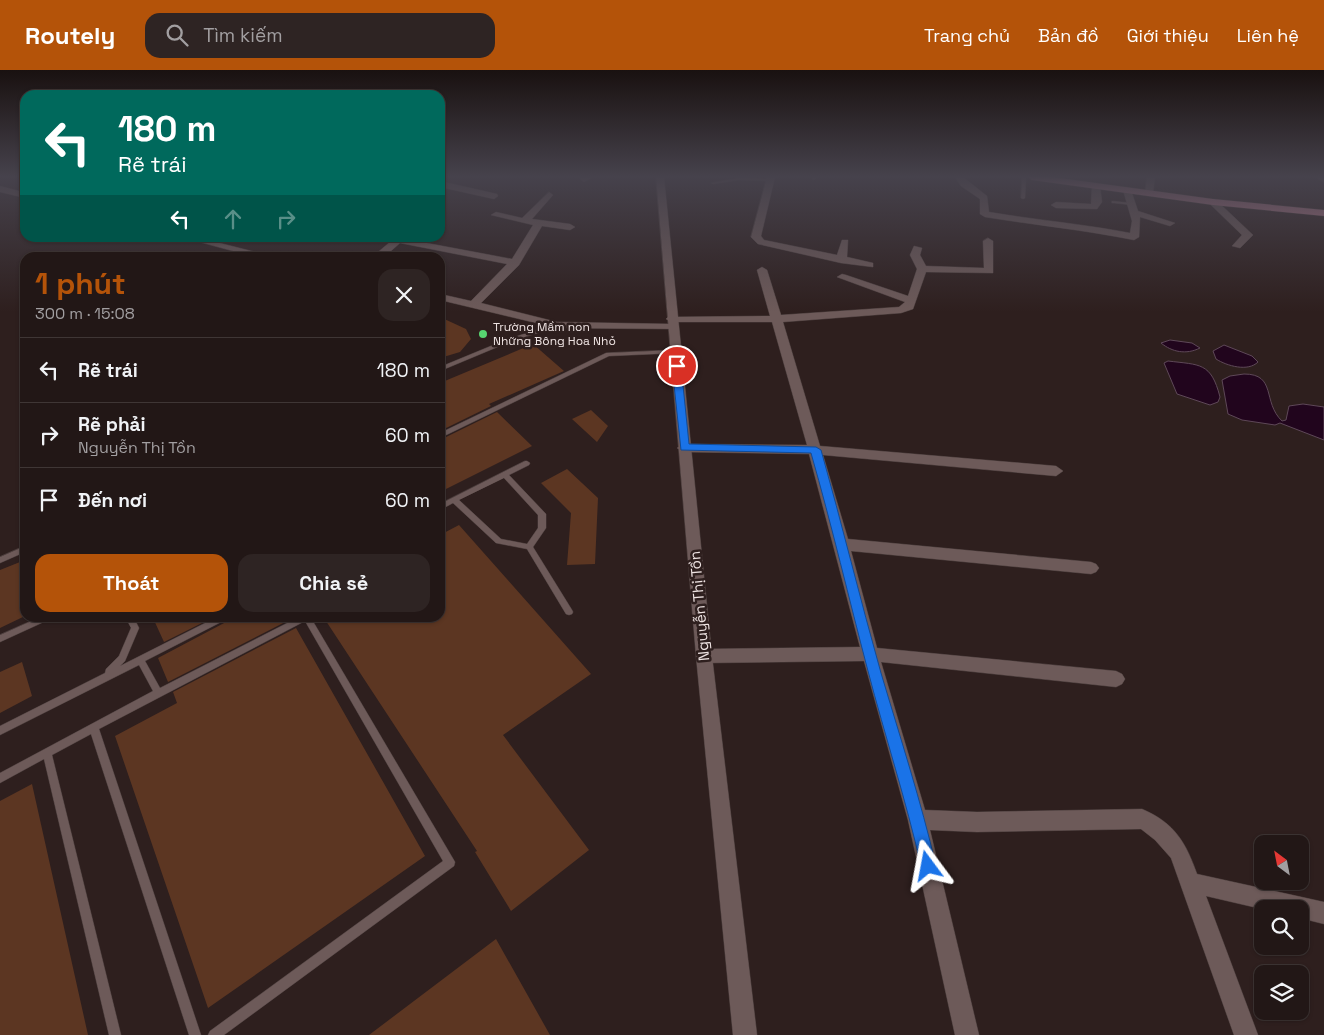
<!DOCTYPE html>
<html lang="vi">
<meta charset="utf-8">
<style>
:root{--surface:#221716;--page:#2e2423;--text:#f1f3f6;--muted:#a29fa1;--line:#3f3635;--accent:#b45309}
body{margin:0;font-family:"Space Grotesk",sans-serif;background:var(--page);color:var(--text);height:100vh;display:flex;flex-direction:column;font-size:19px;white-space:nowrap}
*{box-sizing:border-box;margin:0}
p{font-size:16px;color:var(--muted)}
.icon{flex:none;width:28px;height:28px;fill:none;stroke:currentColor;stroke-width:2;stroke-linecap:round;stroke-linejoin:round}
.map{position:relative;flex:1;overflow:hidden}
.panel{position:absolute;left:20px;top:182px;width:425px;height:370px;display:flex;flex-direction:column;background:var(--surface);border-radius:15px;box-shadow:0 1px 4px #0004,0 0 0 1px var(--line)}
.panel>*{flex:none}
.banner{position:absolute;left:20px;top:20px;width:425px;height:152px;border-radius:15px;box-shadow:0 1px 4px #0004,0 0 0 1px var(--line);background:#00695c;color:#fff;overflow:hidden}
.needle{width:32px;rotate:328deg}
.buttons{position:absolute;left:1254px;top:765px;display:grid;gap:10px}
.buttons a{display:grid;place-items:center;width:55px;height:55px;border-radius:10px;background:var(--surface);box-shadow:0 1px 4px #0004,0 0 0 1px var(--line);font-size:25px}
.pin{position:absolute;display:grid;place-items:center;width:42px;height:42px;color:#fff;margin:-21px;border:2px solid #fff;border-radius:50%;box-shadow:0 1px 5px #0007}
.me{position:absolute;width:55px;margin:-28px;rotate:347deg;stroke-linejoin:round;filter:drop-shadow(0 0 4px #0008)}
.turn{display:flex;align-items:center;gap:18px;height:105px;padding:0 15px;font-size:22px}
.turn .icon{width:65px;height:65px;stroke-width:2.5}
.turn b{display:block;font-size:35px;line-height:42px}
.lanes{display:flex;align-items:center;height:48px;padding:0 15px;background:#0003;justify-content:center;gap:25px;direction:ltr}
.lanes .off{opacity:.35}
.round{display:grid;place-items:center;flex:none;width:52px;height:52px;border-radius:15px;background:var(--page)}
.summary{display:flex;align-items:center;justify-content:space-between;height:85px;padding:0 15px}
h1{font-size:30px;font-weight:800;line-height:38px;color:var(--accent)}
.cta{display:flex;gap:10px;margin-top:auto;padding:10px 15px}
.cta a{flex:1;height:58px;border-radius:15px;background:var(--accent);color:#fff;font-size:20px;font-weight:800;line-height:58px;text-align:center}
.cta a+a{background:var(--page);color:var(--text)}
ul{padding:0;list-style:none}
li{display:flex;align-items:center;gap:15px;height:65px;padding:0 15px;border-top:1px solid var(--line)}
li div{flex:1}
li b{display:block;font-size:19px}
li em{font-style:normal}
header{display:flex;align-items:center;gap:30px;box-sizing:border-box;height:70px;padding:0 25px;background:var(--accent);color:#fff}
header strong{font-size:24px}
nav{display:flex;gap:28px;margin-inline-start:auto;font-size:18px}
.search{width:350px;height:45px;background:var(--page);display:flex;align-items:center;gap:12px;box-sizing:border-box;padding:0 18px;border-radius:15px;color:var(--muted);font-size:19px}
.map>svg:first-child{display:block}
.water{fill:#21051d;stroke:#5e4858}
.building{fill:#5c3622}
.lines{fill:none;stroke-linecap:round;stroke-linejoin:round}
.lane-casing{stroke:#4a3d3c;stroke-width:1}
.street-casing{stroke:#4a3d3c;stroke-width:1}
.secondary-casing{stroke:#4a3d3c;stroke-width:1}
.primary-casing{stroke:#4a3d3c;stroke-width:1}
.lane{fill:#6d5a59;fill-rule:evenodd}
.street{fill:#6d5a59;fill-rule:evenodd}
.secondary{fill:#6d5a59;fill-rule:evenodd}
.primary{fill:#c07f91;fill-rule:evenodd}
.route{fill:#1a73e8;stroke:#114b97}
.poi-dot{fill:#57d570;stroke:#2e1f1e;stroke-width:2}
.labels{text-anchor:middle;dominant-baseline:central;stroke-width:5;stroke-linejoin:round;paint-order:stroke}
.far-poi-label{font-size:12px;fill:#eee3e2;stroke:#2e1f1e;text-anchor:start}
.street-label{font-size:15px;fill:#eee3e2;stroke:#2e1f1e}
</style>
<header>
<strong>Routely</strong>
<div class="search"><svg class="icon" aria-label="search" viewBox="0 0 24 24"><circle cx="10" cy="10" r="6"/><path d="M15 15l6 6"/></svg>Tìm kiếm</div>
<nav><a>Trang chủ</a><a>Bản đồ</a><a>Giới thiệu</a><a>Liên hệ</a></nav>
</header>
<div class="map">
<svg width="1324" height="965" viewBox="0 0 1324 965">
<rect width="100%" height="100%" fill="#2e1f1e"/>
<path class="water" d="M 1170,270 L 1192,273 L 1200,278 C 1186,285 1172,282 1161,273 Z
M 1224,275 L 1252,286 L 1258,292 C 1248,302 1227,296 1216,289 L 1213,281 Z
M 1168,291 C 1200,295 1211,292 1220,327 L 1218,332 L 1210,335 L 1177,324 L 1164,293 Z
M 1244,304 C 1277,304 1262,332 1282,351 L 1286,350 L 1289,336 L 1303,334 L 1324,337 L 1324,370 L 1280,353 L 1275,355 L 1242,350 L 1228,344 L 1222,310 L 1230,306 Z"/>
<path class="building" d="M 440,247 L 466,259 L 471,269 L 460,282 L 440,288 Z
M 533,274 L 564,301 L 489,334 L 491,336 L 440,361 L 440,313 Z
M 591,340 L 608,356 L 597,372 L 572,349 Z
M 497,342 L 532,376 L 440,422 L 440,370 Z
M 567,399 L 598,428 L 595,494 L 567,495 L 571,443 L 541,413 Z
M 459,455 L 591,604 L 503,665 L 589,780 L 511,841 L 475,782 L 477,781 L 324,548 L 440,548 L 440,465 Z
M 25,490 L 25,546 L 0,558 L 0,500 Z
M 153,548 L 212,548 L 164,572 Z
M 228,548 L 291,549 L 168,612 L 158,588 L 226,552 Z
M 296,558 L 425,786 L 208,938 L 115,666 L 177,633 L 173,622 Z
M 22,592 L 32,626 L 0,643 L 0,602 Z
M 32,714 L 88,965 L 0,965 L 0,731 Z
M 496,869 L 550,965 L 369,965 Z"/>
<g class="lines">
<g class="lane-casing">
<path id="lane" d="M 813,107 L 817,107 L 814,110 L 812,109 Z
M 1022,107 L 1026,107 L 1025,128 L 1023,129 L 1021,128 Z
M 739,108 L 769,109 L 771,110 L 769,111 L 739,110 L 713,114 L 711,113 Z
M 1112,131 L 1132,133 L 1134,134 L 1132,135 L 1114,133 L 1112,133 Z
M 557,253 L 560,255 L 559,256 L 507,273 L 440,301 L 440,297 L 503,271 Z
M 675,280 L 678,282 L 677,283 L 609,286 L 440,368 L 440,363 L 606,283 Z
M 525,391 L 527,391 L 530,393 L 529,395 L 509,405 L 546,444 L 546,458 L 533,477 L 572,540 L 573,542 L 572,544 L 569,545 L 566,544 L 527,479 L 496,473 L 453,433 L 440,440 L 440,434 ZM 504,408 L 538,445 L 538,458 L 527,474 L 501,469 L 459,430 Z
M 25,476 L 25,482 L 0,493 L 0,487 Z
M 38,548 L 49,548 L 48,550 L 0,572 L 0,565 Z
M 126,548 L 134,548 L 139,558 L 125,591 L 120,596 L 215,548 L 226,548 L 225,550 L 145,591 L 160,618 L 297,548 L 311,548 L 455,792 L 454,796 L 224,965 L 208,965 L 210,961 L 443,791 L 305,551 L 99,659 L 201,965 L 189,965 L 91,664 L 52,685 L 121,965 L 109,965 L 44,689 L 0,713 L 0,703 L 153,621 L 139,595 L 0,665 L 0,656 L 105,603 L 106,599 L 119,586 L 131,558 Z"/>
</g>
<g class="street-casing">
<path id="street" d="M 581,107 L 593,107 L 584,112 L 580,109 Z
M 767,107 L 775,107 L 761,166 L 764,170 L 837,185 L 842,170 L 848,170 L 847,187 L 873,193 L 873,197 L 841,193 L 758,174 L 751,167 Z
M 955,107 L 963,107 L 987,126 L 989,142 C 1036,150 1084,154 1130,163 L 1132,151 L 1123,120 L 1127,117 L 1131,120 L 1138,141 L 1175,153 L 1170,156 L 1140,147 L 1139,167 L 1134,170 C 1085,160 1035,155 985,147 L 980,144 L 980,129 L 961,116 Z
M 1147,107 L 1155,107 L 1153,123 L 1149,126 L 1145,123 Z
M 1315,107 L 1324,107 L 1324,112 Z
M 440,111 L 497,124 L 498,126 L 494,129 L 440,117 Z
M 1096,113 L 1100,116 L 1102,132 L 1097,139 L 1056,138 L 1051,135 L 1056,132 L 1091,134 L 1092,116 Z
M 0,116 L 19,121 L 25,118 L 25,125 L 21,127 L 0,122 Z
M 549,122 L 553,125 L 532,149 L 570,154 L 575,157 L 570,160 L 542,156 L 519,195 L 481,233 L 557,252 L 673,254 L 677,255 L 677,259 L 557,258 L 440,230 L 440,224 L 471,231 L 507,194 L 400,173 L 383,188 L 371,188 L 390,172 L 384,170 L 383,168 L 400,168 L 512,189 L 533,155 L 491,145 L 496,142 L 522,148 Z
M 1210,130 L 1216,130 L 1253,165 L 1240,178 L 1232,176 L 1242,165 L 1210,134 Z
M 185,168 L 200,168 L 279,188 L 259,188 Z
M 988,168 L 993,171 L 993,203 L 926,202 L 913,239 L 901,243 L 783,252 L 820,376 L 1056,396 L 1063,401 L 1056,406 L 823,385 L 848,469 L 1091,492 L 1096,494 L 1099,498 L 1096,502 L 1091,504 L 851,481 L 877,578 L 1116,601 L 1122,604 L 1125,609 L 1122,614 L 1116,617 L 881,592 L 925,740 L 977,742 L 1142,739 C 1175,753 1186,773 1197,804 L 1324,832 L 1324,854 L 1300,848 L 1300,839 L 1262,839 L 1206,826 L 1258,965 L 1234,965 L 1171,788 L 1155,770 L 1141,759 L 977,762 L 930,760 L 979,965 L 955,965 L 908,750 L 864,591 L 704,593 L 698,591 L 696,586 L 698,581 L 704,579 L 860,577 L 809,384 L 684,382 L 677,378 L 684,374 L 807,375 L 772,252 L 672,252 L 666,249 L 668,247 L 770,246 L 757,200 L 762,197 L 767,200 L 781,245 L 899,237 L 905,232 L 837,207 L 842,204 L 846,205 L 908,226 L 917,199 L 910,185 L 914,176 L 922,178 L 920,185 L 926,196 L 984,198 L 983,171 Z"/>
</g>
<g class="secondary-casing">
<path id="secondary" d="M 656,107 L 664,107 L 712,586 L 757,965 L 733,965 L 696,586 Z"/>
</g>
<g class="primary-casing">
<path id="primary" d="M 1028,107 L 1052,107 L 1213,129 L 1324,140 L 1324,146 L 1213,135 L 1032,110 Z"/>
</g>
<use href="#lane" class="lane"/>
<use href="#street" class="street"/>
<use href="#secondary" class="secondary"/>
<use href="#primary" class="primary"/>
</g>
<linearGradient id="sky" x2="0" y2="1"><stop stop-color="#191110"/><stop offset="0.44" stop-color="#46424c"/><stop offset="1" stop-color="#46424c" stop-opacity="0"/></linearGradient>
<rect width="1324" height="242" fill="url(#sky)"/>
<path class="route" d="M 677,293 L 681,296 L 689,374 L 816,377 L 821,380 C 842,454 860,529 881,603 C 900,667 921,731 936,796 L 934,802 L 928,804 L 923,802 L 921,796 C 906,730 885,666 868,601 C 849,529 832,456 811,383 L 681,380 L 672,296 Z"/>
<circle class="poi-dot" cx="483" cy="264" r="5"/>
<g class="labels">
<g class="far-poi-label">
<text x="493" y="257">Trường Mầm non<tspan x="493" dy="14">Những Bông Hoa Nhỏ</tspan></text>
</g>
<g class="street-label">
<text transform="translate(699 536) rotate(-95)">Nguyễn Thị Tồn</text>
</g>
</g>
</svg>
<div class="buttons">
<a><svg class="needle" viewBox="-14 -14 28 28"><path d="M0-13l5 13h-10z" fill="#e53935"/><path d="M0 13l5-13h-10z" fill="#a29fa1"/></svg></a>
<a><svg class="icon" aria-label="search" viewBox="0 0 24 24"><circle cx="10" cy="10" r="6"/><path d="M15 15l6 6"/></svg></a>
<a><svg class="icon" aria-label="layers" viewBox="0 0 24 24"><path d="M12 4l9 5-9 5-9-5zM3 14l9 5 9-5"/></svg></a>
</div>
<div class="pin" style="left:677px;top:296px;background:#d93025"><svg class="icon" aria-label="arrive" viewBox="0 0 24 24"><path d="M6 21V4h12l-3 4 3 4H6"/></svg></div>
<svg class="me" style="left:928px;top:796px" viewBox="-20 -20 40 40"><path d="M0-17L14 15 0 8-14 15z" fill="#1a73e8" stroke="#fff" stroke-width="4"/></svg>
<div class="banner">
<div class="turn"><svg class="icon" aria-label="left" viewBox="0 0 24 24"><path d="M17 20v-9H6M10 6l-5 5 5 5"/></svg><div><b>180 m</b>Rẽ trái</div></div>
<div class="lanes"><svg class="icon" aria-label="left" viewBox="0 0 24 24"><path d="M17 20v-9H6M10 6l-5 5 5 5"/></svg><svg class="icon off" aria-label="ahead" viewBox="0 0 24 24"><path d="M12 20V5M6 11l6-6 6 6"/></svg><svg class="icon off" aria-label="right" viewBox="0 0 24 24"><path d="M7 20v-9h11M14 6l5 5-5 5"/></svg></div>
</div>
<section class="panel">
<div class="summary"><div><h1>1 phút</h1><p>300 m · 15:08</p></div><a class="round"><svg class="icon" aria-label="close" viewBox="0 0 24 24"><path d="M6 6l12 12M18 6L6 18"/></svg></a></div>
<ul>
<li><svg class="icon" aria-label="left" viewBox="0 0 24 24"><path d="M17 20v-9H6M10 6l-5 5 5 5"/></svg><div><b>Rẽ trái</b></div><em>180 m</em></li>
<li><svg class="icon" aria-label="right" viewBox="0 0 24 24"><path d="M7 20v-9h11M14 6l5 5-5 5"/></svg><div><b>Rẽ phải</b><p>Nguyễn Thị Tồn</p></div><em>60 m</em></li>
<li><svg class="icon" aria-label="arrive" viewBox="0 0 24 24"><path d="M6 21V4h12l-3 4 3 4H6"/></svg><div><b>Đến nơi</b></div><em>60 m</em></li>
</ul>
<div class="cta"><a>Thoát</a><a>Chia sẻ</a></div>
</section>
</div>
